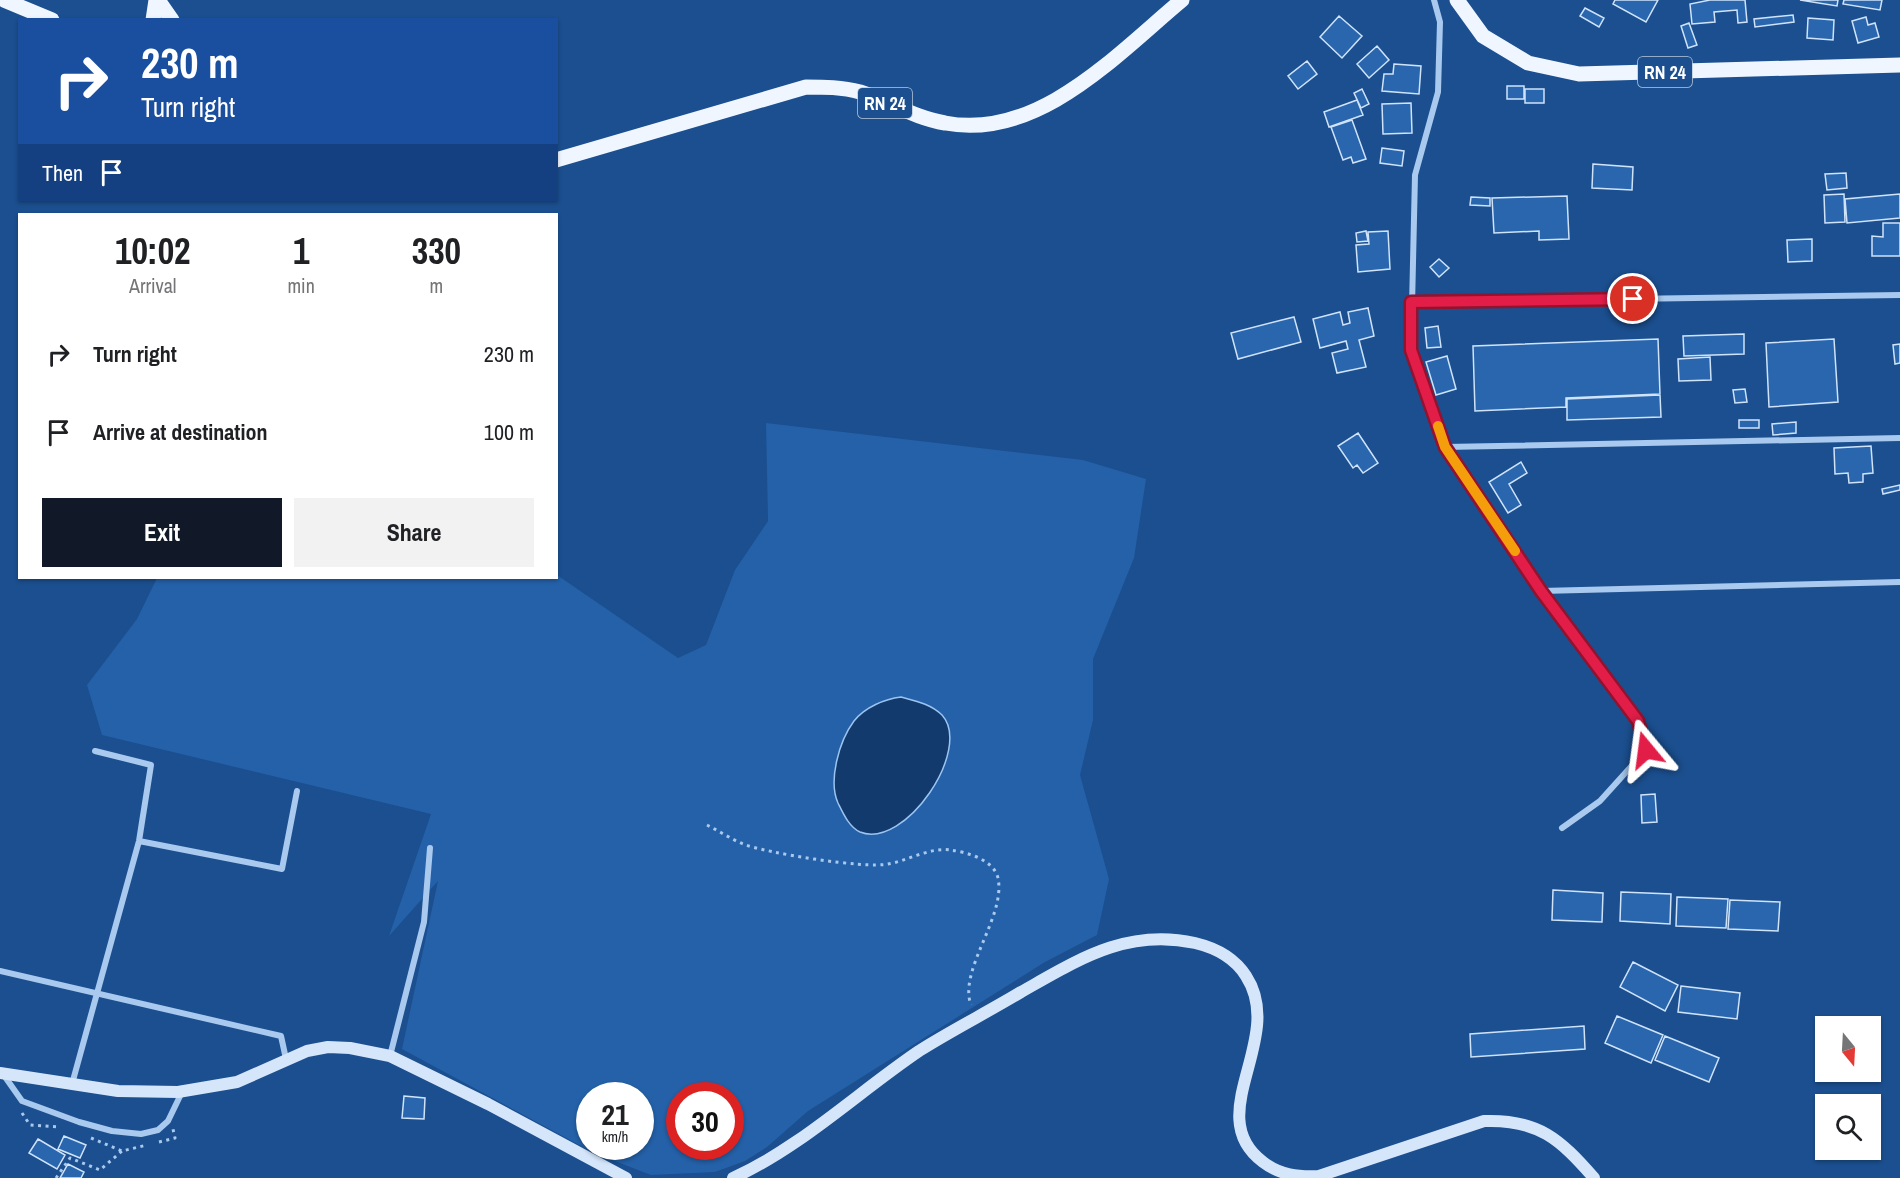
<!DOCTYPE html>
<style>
:root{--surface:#fff;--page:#f2f2f2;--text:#202124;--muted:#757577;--accent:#111827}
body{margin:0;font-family:"Archivo Narrow",sans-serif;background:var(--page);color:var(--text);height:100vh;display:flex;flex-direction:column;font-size:22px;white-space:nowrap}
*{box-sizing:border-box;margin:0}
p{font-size:20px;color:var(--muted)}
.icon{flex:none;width:33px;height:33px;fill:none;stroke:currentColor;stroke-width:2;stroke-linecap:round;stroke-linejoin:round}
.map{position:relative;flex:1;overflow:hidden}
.sheet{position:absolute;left:18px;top:213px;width:540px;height:366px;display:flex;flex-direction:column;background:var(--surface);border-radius:0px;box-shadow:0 2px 4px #0004}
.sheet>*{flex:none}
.banner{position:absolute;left:18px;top:18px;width:540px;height:183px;border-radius:0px;box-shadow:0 2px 4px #0004;background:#1a4fa0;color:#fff;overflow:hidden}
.needle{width:39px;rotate:162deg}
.tools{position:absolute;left:1815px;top:1016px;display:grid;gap:12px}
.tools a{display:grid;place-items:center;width:66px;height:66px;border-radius:0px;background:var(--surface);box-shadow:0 2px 4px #0004;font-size:30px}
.speed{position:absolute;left:576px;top:1082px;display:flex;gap:12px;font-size:30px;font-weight:700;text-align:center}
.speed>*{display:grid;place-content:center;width:78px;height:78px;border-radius:50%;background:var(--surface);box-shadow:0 2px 4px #0004;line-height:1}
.speed small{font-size:15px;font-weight:400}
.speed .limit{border:9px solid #d22;background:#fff;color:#111}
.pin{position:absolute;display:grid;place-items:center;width:51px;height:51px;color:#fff;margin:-26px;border:3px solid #fff;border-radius:50%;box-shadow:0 2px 6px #0007}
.me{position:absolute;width:66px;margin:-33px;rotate:344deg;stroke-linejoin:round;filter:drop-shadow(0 0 4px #0008)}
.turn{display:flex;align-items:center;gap:21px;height:126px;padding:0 24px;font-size:27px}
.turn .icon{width:78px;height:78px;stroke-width:2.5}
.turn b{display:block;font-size:42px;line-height:51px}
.then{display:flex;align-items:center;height:57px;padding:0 24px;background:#0003;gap:12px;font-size:22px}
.eta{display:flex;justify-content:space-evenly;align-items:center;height:102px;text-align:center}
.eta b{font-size:36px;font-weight:700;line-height:42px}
.button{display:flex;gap:12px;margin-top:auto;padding:12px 24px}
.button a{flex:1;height:69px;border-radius:0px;background:var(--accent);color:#fff;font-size:24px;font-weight:700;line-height:69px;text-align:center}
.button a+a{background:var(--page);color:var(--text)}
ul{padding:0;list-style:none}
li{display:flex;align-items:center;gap:18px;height:78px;padding:0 24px}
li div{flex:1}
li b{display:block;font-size:22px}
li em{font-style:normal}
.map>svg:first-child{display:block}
.green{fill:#2461a8;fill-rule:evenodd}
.water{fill:#123a6d;stroke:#9cc4f0;stroke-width:1.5}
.building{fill:#2a66ad;stroke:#cfe3fa;stroke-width:1.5}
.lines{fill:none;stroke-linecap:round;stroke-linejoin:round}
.path{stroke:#a9c9ee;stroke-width:3;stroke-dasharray:3 4.5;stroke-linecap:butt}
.street{stroke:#a9c9ee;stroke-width:6}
.secondary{stroke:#d6e6fa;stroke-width:12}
.primary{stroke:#f0f6ff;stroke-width:15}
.route-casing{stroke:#92132f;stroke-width:15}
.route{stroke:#e11d48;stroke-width:10}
.slow{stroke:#f59e0b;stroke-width:10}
.labels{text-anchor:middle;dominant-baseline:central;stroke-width:6;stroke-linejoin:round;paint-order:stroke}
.shield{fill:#1b4f8f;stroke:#bbcadd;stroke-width:1.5}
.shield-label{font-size:18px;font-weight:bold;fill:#fff}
</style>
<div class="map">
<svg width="1900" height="1178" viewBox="0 0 1900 1178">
<rect width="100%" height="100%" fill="#1b4f8f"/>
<path class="green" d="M 766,423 L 1083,460 L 1146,479 L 1134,558 L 1093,659 L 1093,720 L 1080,775 L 1109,879 L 1097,935 L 1045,962 L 808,1111 L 767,1147 L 745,1161 L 715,1172 L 651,1175 L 594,1153 L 402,1049 L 438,881 L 389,936 L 431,814 L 102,735 L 87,685 L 137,619 L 157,578 L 556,578 L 557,575 L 678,658 L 706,645 L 735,570 L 768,521 ZM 590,1095 L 640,1095 L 640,1146 L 590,1146 ZM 680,1095 L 730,1095 L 730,1146 L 680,1146 Z"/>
<path class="water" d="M 901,697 C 916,701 931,704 942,715 C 973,749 905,850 860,832 C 849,827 843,813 838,803 C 828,781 839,741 854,721 C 865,707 885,699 901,697 Z"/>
<path class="building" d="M 1615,0 L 1658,0 L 1646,22 L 1613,4 Z
M 1710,0 L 1745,0 L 1747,22 L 1738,23 L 1737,10 L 1714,12 L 1715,22 L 1692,24 L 1690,4 Z
M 1800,0 L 1838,0 L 1837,6 Z
M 1844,0 L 1882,0 L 1880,10 L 1843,4 Z
M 1585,8 L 1604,18 L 1599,27 L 1580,16 Z
M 1793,15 L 1794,22 L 1755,27 L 1754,19 Z
M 1339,16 L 1362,36 L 1342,58 L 1320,37 Z
M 1866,17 L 1868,25 L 1875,23 L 1879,37 L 1858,43 L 1852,21 Z
M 1808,18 L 1834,20 L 1833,40 L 1807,38 Z
M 1689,23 L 1697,45 L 1688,48 L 1681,26 Z
M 1377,46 L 1389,60 L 1369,78 L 1357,64 Z
M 1307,61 L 1317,74 L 1298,89 L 1288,76 Z
M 1394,64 L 1421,66 L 1419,94 L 1382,91 L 1384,74 L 1393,74 Z
M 1507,86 L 1524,86 L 1524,99 L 1507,99 Z
M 1362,89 L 1369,104 L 1361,108 L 1354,93 Z
M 1525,89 L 1544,89 L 1544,103 L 1525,103 Z
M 1357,100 L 1363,115 L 1329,127 L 1324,112 Z
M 1411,103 L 1412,133 L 1383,134 L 1382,104 Z
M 1352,120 L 1366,159 L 1353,163 L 1351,157 L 1343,160 L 1331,127 Z
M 1382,148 L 1404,151 L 1402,166 L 1380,163 Z
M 1593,164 L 1633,167 L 1632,190 L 1592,188 Z
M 1846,173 L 1847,188 L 1827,190 L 1825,174 Z
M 1844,194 L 1845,222 L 1825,223 L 1824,195 Z
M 1900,194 L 1900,218 L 1847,223 L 1845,199 Z
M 1567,196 L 1569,239 L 1539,240 L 1539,231 L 1494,233 L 1492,198 Z
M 1471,197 L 1490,198 L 1490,206 L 1470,205 Z
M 1883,223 L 1900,223 L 1900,256 L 1872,256 L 1872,236 L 1883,237 Z
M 1366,231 L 1368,241 L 1357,242 L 1356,233 Z
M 1388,231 L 1390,269 L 1358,272 L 1356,245 L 1369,244 L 1368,232 Z
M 1812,239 L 1812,261 L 1788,262 L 1787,240 Z
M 1439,259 L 1449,268 L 1439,277 L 1430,267 Z
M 1368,308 L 1374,336 L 1359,340 L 1366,367 L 1337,373 L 1332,353 L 1348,349 L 1346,341 L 1320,348 L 1313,319 L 1340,312 L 1343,325 L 1350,323 L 1348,312 Z
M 1294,317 L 1301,342 L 1238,359 L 1231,333 Z
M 1438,326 L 1441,347 L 1427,348 L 1425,328 Z
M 1744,334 L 1744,354 L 1684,356 L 1683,336 Z
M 1658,339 L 1660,394 L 1566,398 L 1566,407 L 1475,411 L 1473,346 Z
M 1834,339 L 1838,402 L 1769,407 L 1766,343 Z
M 1900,344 L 1900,363 L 1895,364 L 1893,345 Z
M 1447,356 L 1456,389 L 1436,395 L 1426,362 Z
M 1710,357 L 1711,380 L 1679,381 L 1678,359 Z
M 1745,389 L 1747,402 L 1735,403 L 1733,390 Z
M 1660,395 L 1661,417 L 1567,420 L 1567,399 Z
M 1739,420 L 1759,420 L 1759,428 L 1739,428 Z
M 1796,422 L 1796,433 L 1773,435 L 1772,424 Z
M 1358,433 L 1378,463 L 1363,473 L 1357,465 L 1353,468 L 1338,446 Z
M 1871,446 L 1873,473 L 1863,474 L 1863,482 L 1849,483 L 1848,473 L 1835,474 L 1834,448 Z
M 1521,462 L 1527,473 L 1509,484 L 1521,505 L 1508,513 L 1489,482 Z
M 1900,485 L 1900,490 L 1883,494 L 1882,489 Z
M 1655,794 L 1657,822 L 1642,823 L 1641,795 Z
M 1553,890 L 1603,893 L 1602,922 L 1552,920 Z
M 1621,892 L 1671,894 L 1670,924 L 1620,921 Z
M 1677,897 L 1728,899 L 1726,928 L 1676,926 Z
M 1730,900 L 1780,902 L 1778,931 L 1728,929 Z
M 1633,962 L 1678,985 L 1665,1011 L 1620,987 Z
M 1681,986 L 1740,993 L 1737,1019 L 1678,1012 Z
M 1617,1016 L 1663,1035 L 1651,1063 L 1605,1043 Z
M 1584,1026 L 1585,1049 L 1471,1057 L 1470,1034 Z
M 1665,1036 L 1719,1058 L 1709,1082 L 1655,1060 Z
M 404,1096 L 425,1098 L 424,1119 L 402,1118 Z
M 64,1136 L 86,1145 L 80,1158 L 58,1149 Z
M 38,1139 L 65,1155 L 57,1169 L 29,1153 Z
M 68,1164 L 84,1172 L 81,1178 L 60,1178 Z"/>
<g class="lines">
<path class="path" d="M 707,825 C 719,831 731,839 743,844 C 766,853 865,869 888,864 C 907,861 930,847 950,850 C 967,852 994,860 998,878 C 1006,917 958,970 971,1005
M 22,1113 L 30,1125 L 59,1127
M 91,1138 L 122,1151 L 147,1145
M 159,1142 L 175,1138 L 173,1129
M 56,1178 L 70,1158 L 100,1170 L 122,1151"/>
<path class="street" d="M 1434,0 L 1440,22 L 1438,92 L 1415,175 L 1411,350 L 1445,447 L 1541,591 L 1638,721 L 1646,750 L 1600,801 L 1562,828
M 1411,302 L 1900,295
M 1445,447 L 1900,438
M 1541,591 L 1900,582
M 139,841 L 282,869 L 297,791
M 0,971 L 281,1036 L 286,1059
M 390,1056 L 424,922 L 430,848
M 3,1074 L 22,1101 L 79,1122 L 112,1131 L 141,1134 L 158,1130 L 168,1121 L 182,1092
M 72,1084 L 139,841 L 151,765 L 95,751"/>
<path class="secondary" d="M 0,1073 L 118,1091 L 178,1092 L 237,1082 L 307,1051 L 328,1047 L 350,1048 L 390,1056 L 488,1104 L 626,1178
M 733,1178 C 801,1147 857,1093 919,1051 C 952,1030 988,1012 1021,992 C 1078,960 1126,928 1195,943 C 1216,948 1234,957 1246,976 C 1287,1039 1200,1115 1263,1162 C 1280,1175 1298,1177 1319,1176 L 1484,1121 C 1538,1119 1560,1139 1594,1178"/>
<path class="primary" d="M 4,0 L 52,20
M 158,0 L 172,20
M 1457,0 L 1483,36 L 1528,63 L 1579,74 L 1900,65
M 153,20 L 156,0
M 556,160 L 806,87 C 824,87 842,87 860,92 C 888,101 915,118 945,123 C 1038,141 1117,54 1182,0"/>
</g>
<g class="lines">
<g class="route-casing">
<path id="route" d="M 1633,299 L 1411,302 L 1411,350 L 1445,447 L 1541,591 L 1638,721 L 1646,750"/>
</g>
<use href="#route" class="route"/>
<path class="slow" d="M 1438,426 L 1445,447 L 1515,551"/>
</g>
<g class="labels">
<g class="shield">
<rect x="1638" y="57" width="54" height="30" rx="4.5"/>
<rect x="858" y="88" width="54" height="30" rx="4.5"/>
</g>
<g class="shield-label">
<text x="1665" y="72">RN 24</text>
<text x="885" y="103">RN 24</text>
</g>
</g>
</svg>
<div class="tools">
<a><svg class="needle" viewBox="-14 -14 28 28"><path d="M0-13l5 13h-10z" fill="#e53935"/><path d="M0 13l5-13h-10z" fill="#757577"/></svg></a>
<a><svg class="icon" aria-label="search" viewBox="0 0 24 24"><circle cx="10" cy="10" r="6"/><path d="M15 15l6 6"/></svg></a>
</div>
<div class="speed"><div>21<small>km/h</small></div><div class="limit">30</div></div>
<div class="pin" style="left:1633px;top:299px;background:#d93025"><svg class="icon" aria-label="arrive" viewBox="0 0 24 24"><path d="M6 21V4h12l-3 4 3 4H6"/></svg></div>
<svg class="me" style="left:1646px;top:750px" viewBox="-20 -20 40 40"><path d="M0-17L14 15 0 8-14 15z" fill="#e11d48" stroke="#fff" stroke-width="4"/></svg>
<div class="banner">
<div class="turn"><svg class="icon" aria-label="right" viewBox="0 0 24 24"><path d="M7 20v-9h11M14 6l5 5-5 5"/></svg><div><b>230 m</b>Turn right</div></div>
<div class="then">Then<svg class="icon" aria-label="arrive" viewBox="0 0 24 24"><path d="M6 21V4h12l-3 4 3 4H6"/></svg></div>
</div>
<section class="sheet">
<div class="eta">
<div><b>10:02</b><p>Arrival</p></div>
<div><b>1</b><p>min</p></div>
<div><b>330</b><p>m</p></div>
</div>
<ul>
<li><svg class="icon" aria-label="right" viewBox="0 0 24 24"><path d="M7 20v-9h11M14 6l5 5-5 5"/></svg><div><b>Turn right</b></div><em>230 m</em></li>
<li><svg class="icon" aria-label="arrive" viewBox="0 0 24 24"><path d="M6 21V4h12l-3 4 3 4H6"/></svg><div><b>Arrive at destination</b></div><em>100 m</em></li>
</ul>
<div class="button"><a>Exit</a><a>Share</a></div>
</section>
</div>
